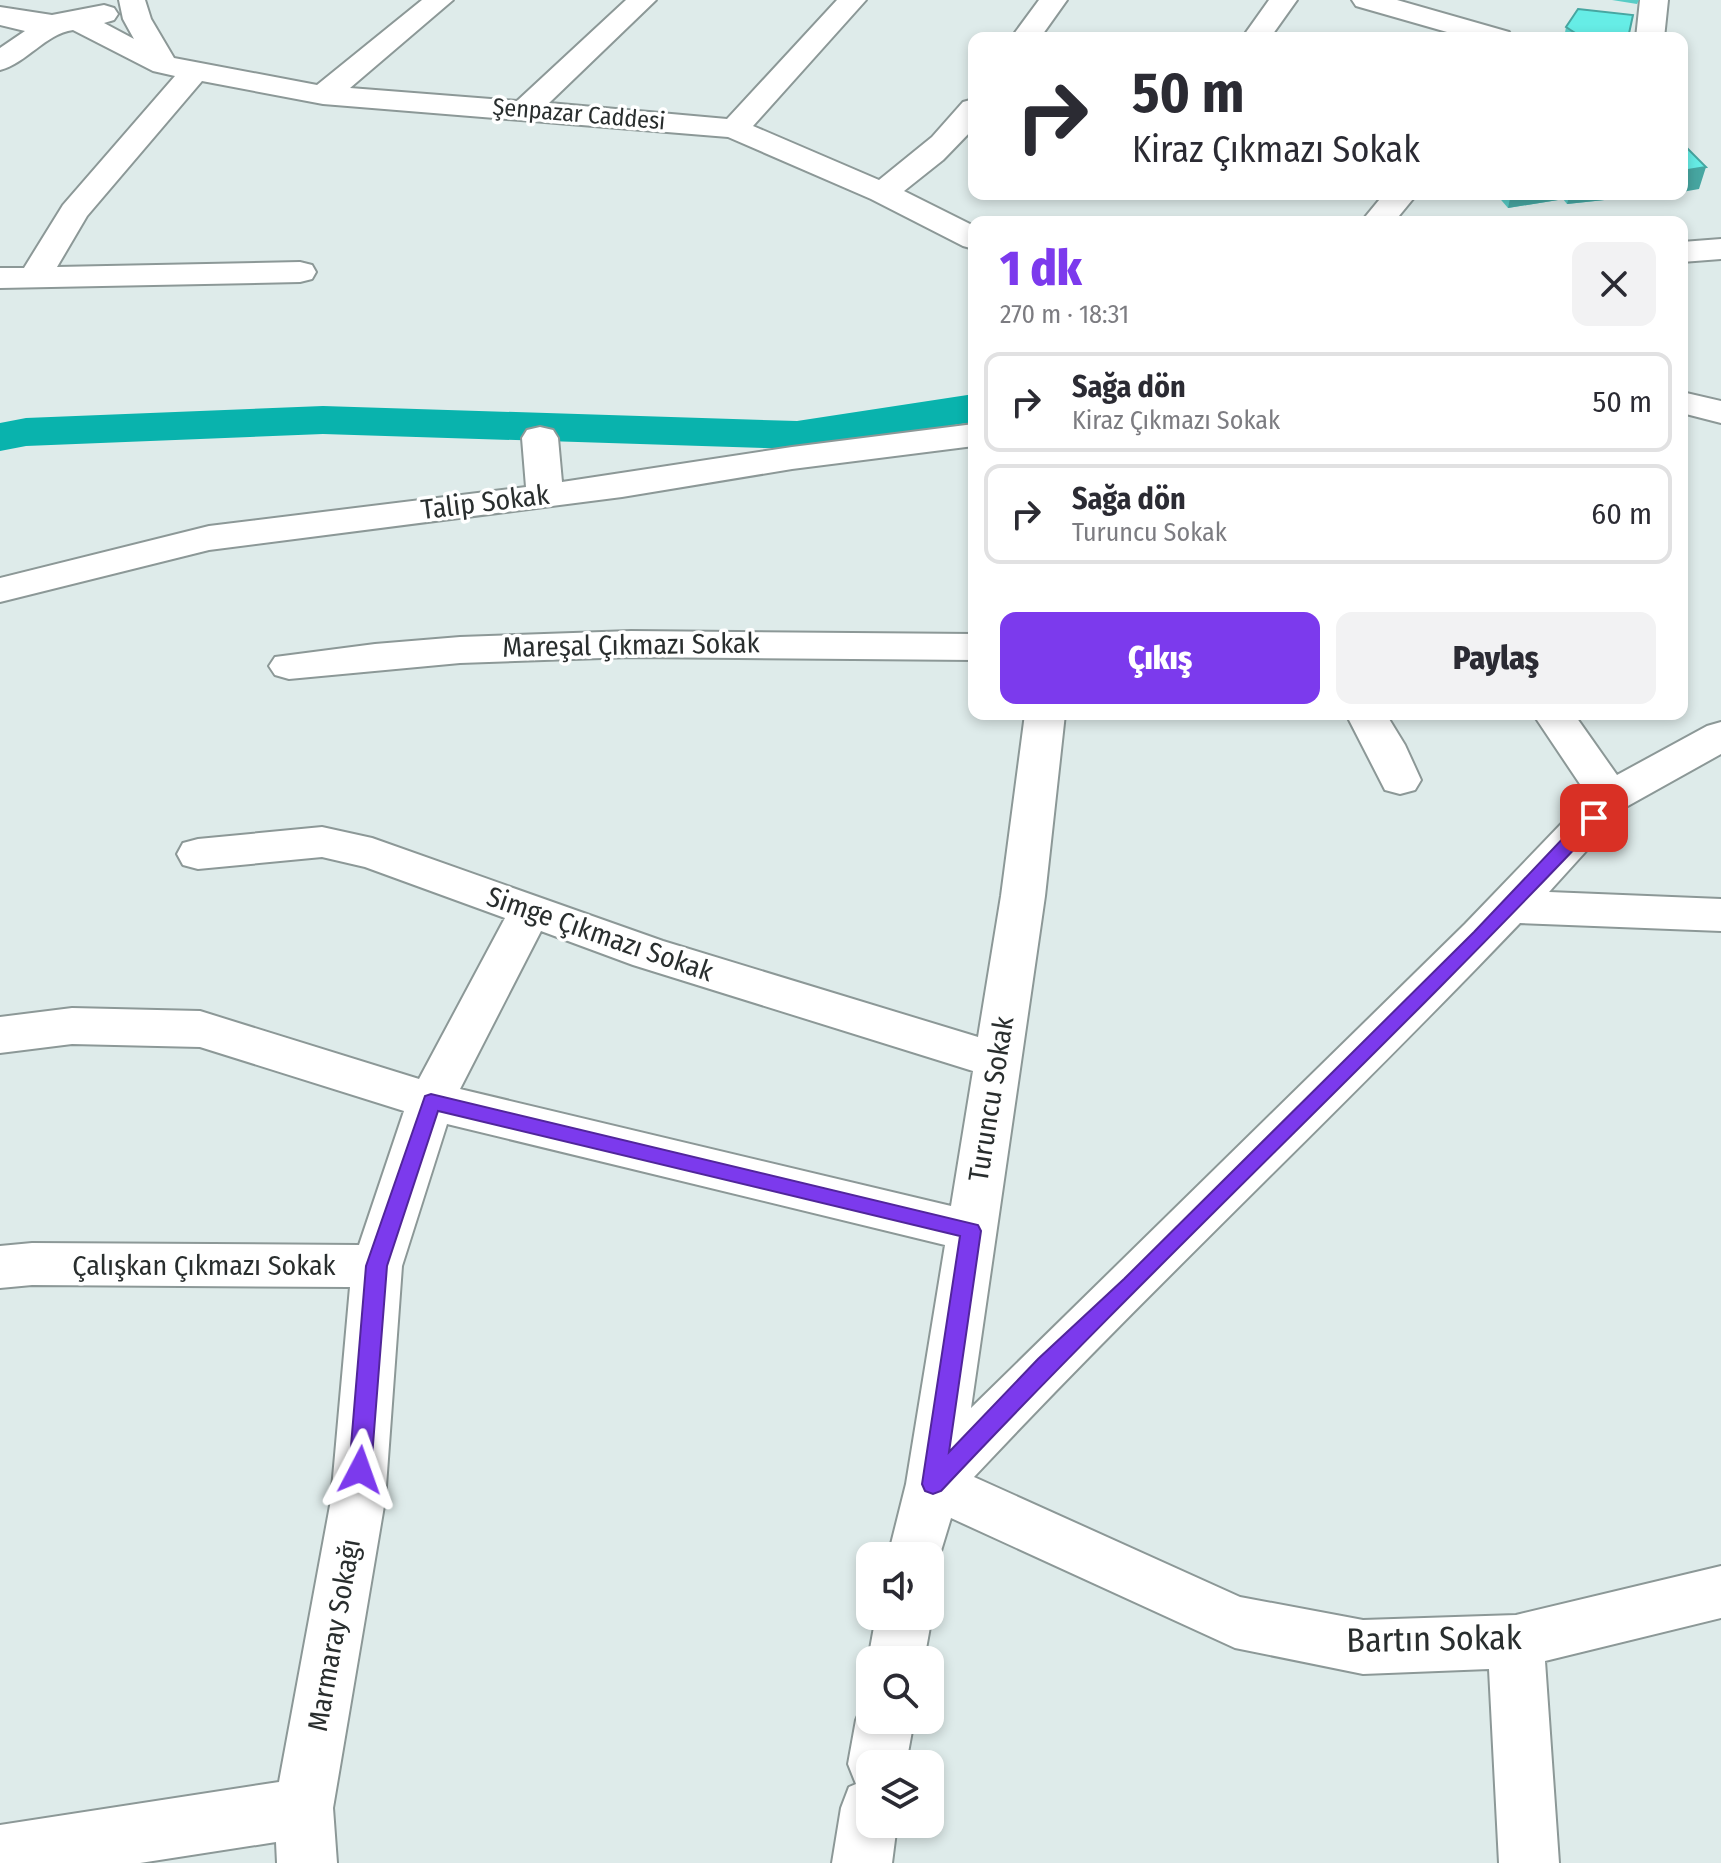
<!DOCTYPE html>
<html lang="tr">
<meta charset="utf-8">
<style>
:root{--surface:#fff;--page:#f2f2f3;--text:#2b2b33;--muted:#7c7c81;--line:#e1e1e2;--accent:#7c3aed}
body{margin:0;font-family:"Fira Sans Condensed",sans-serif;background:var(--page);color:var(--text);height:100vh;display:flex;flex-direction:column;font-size:30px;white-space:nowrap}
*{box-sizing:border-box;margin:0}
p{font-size:26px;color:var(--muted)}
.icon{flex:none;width:44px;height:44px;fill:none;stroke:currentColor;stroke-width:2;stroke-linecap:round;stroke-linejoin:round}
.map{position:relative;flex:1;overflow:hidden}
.panel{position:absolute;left:968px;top:216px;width:720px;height:504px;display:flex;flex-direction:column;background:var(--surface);border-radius:16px;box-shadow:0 4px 12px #0003}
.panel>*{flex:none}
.hud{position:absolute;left:968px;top:32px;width:720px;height:168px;border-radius:16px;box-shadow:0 4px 12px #0003;background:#fff;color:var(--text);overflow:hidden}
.fabs{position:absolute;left:856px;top:1542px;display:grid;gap:16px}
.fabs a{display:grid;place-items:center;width:88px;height:88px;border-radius:16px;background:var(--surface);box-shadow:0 4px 12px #0003;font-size:40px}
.pin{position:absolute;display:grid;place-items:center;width:68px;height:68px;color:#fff;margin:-34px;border-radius:16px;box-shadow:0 4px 12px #0006}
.me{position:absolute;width:88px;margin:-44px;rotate:4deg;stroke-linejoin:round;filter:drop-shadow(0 0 6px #0008)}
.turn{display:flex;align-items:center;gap:28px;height:168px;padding:0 32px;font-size:36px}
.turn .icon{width:104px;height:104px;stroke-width:2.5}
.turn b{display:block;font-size:56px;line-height:68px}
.round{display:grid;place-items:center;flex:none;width:84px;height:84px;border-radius:16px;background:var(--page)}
.overview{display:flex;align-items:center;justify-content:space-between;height:136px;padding:0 32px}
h1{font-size:48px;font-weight:800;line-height:60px;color:var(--accent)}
.action{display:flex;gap:16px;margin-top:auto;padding:16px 32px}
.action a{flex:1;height:92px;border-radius:16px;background:var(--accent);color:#fff;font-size:32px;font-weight:800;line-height:92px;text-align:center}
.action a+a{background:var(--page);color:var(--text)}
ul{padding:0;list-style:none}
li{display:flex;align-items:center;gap:24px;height:100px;margin:0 16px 12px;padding:0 16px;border:4px solid var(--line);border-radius:16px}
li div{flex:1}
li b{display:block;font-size:30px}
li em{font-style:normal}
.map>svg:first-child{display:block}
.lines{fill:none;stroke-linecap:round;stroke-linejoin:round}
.canal{fill:#09b3ad;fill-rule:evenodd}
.minor-casing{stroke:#8c9897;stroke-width:4}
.minor{fill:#fff;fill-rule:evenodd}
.wall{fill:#58ccc6}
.shaded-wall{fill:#47a6a1}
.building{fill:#66ede6;stroke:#47a6a1;stroke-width:2}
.route{fill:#7c3aed;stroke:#51269a;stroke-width:2}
.labels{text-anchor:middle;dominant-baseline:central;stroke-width:7;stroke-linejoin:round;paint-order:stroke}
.far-street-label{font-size:24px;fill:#292e2e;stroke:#fff}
.street-label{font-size:28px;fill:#292e2e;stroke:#fff}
.near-street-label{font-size:34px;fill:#292e2e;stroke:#fff}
</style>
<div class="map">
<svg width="1721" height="1863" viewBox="0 0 1721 1863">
<rect width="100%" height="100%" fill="#deebea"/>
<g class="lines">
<path class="canal" d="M 974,394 L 974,422 L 797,449 L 323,434 L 26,446 L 0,451 L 0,423 L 26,418 L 323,406 L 797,421 Z"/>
<g class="minor-casing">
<path id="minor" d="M 119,0 L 145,0 L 151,19 L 174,58 L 317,85 L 422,0 L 453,0 L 350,88 L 517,101 L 626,0 L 656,0 L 549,103 L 727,119 L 837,0 L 866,0 L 753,126 L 879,180 L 932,137 L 963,102 L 974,99 L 974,128 L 943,160 L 904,191 L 974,226 L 974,249 L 963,246 L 871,199 L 728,137 L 323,104 L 202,81 L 87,216 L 57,267 L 300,262 L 312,265 L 316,272 L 312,279 L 300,282 L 0,288 L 0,268 L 24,268 L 63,205 L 175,76 L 153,71 L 73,30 C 45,34 27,63 0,70 L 0,48 L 25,31 L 0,25 L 0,7 L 52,15 L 104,5 L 114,8 L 118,14 L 114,20 L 104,23 L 134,39 L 123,19 Z
M 1039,0 L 1067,0 L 1040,38 L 1011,38 Z
M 1269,0 L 1297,0 L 1270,38 L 1242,38 Z
M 1352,0 L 1397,0 L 1509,32 L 1513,38 L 1468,38 L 1356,6 Z
M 1640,0 L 1668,0 L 1664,38 L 1636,38 Z
M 1384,194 L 1417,194 L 1394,222 L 1361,222 Z
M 1721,239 L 1721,259 L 1682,262 L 1682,242 Z
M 1682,392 L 1721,401 L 1721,423 L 1682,413 Z
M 974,424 L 974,446 L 792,469 L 622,497 L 209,550 L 0,602 L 0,578 L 209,526 L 526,487 L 522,438 L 527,430 L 540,427 L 553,430 L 558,438 L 562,482 L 792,447 Z
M 631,631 L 974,634 L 974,660 L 631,657 L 460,663 L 289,679 L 275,675 L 269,666 L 275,657 L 375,644 L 460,637 Z
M 1025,714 L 1065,714 L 1045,896 L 971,1408 L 1465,924 L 1588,796 L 1533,714 L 1574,714 L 1617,775 L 1707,726 L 1721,722 L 1721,754 L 1626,807 L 1549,892 L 1721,899 L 1721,931 L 1520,923 C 1341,1111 1151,1288 974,1477 L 1240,1597 L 1363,1620 L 1516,1615 L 1721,1566 L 1721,1618 L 1545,1661 L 1559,1863 L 1499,1863 L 1489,1669 L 1363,1674 L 1235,1648 L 951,1518 L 934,1574 L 930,1575 L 930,1556 L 888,1556 L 906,1484 L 945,1245 L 447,1124 L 402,1266 L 385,1500 L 333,1808 L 337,1863 L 277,1863 L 276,1842 L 140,1863 L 0,1863 L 0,1825 L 279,1782 L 331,1500 L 350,1287 L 32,1285 L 0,1288 L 0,1246 L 32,1243 L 359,1245 L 404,1111 L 200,1047 L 72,1044 L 0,1053 L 0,1017 L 72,1008 L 200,1011 L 419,1079 L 505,918 L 365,867 L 322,857 L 198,869 L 183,865 L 177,854 L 183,843 L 198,839 L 322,827 L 372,838 L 663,941 L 978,1037 L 1001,896 ZM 541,931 L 633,965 L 973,1071 L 951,1206 L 460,1089 Z
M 1346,714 L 1386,714 L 1405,745 L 1421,780 L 1415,790 L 1400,794 L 1385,790 Z
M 930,1612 L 932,1616 L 924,1660 L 870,1660 L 870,1665 L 868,1660 L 876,1616 L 930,1616 Z
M 870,1698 L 870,1720 L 914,1720 L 906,1764 L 870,1764 L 870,1824 L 897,1824 L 892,1863 L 832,1863 L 841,1808 L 849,1787 L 856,1784 L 848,1764 L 856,1720 L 865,1700 Z"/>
</g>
<use href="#minor" class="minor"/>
</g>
<path class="wall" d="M 1612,0 L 1639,0 L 1637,4 Z
M 1566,27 L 1628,38 L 1564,38 Z
M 1496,194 L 1624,194 L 1623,198 L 1567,204 L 1559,194 L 1558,200 L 1508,208 Z"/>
<path class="shaded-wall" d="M 1706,167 L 1699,189 L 1682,192 L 1682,171 Z
M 1511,194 L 1560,194 L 1558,200 L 1508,208 Z
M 1570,194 L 1624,194 L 1623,198 L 1567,204 Z
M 1654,194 L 1670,194 L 1653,197 Z"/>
<path class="building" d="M 1578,9 L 1633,15 L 1628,38 L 1583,38 L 1566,27 Z
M 1682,143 L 1706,167 L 1682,171 Z"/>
<path class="route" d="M 1594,812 L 1600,813 L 1602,818 L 1600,822 C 1385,1050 1155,1263 941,1491 L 933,1494 L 925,1491 L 922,1484 L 960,1236 L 438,1111 L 387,1266 L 371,1470 L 368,1477 L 360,1480 L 352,1477 L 349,1470 L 366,1266 L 425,1096 L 431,1094 L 978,1225 L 981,1231 L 949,1452 L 1038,1359 L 1124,1279 L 1474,932 L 1587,813 Z"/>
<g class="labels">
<g class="far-street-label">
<text transform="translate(579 114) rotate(5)">Şenpazar Caddesi</text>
</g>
<g class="street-label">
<text transform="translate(485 502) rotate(-7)">Talip Sokak</text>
<text transform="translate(631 645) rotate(-1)">Mareşal Çıkmazı Sokak</text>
<text transform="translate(600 934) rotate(19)">Simge Çıkmazı Sokak</text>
<text transform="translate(991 1099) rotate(-81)">Turuncu Sokak</text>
<text x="204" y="1265">Çalışkan Çıkmazı Sokak</text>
<text transform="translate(334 1635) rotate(-80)">Marmaray Sokağı</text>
</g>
<g class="near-street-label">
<text transform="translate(1434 1639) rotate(-1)">Bartın Sokak</text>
</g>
</g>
</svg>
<div class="fabs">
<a><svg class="icon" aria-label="sound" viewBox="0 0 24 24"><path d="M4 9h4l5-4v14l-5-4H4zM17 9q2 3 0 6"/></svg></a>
<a><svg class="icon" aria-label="search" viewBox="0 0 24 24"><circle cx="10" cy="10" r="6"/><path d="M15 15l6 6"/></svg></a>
<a><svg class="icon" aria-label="layers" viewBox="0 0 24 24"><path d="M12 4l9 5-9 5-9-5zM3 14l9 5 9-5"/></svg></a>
</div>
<div class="pin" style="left:1594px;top:818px;background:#d93025"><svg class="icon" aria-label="arrive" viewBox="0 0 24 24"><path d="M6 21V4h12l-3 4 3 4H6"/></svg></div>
<svg class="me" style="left:360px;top:1470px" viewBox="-20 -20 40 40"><path d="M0-17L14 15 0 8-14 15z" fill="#7c3aed" stroke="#fff" stroke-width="4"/></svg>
<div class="hud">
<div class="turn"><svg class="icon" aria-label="right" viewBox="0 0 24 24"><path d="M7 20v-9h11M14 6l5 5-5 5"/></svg><div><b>50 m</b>Kiraz Çıkmazı Sokak</div></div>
</div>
<section class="panel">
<div class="overview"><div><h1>1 dk</h1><p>270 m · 18:31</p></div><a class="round"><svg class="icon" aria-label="close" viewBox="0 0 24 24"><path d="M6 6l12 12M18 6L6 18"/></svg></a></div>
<ul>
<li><svg class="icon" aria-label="right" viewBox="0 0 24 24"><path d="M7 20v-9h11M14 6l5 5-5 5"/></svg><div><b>Sağa dön</b><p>Kiraz Çıkmazı Sokak</p></div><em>50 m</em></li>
<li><svg class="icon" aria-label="right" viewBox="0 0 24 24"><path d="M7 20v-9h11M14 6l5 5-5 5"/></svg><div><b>Sağa dön</b><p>Turuncu Sokak</p></div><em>60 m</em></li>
</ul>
<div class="action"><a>Çıkış</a><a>Paylaş</a></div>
</section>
</div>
